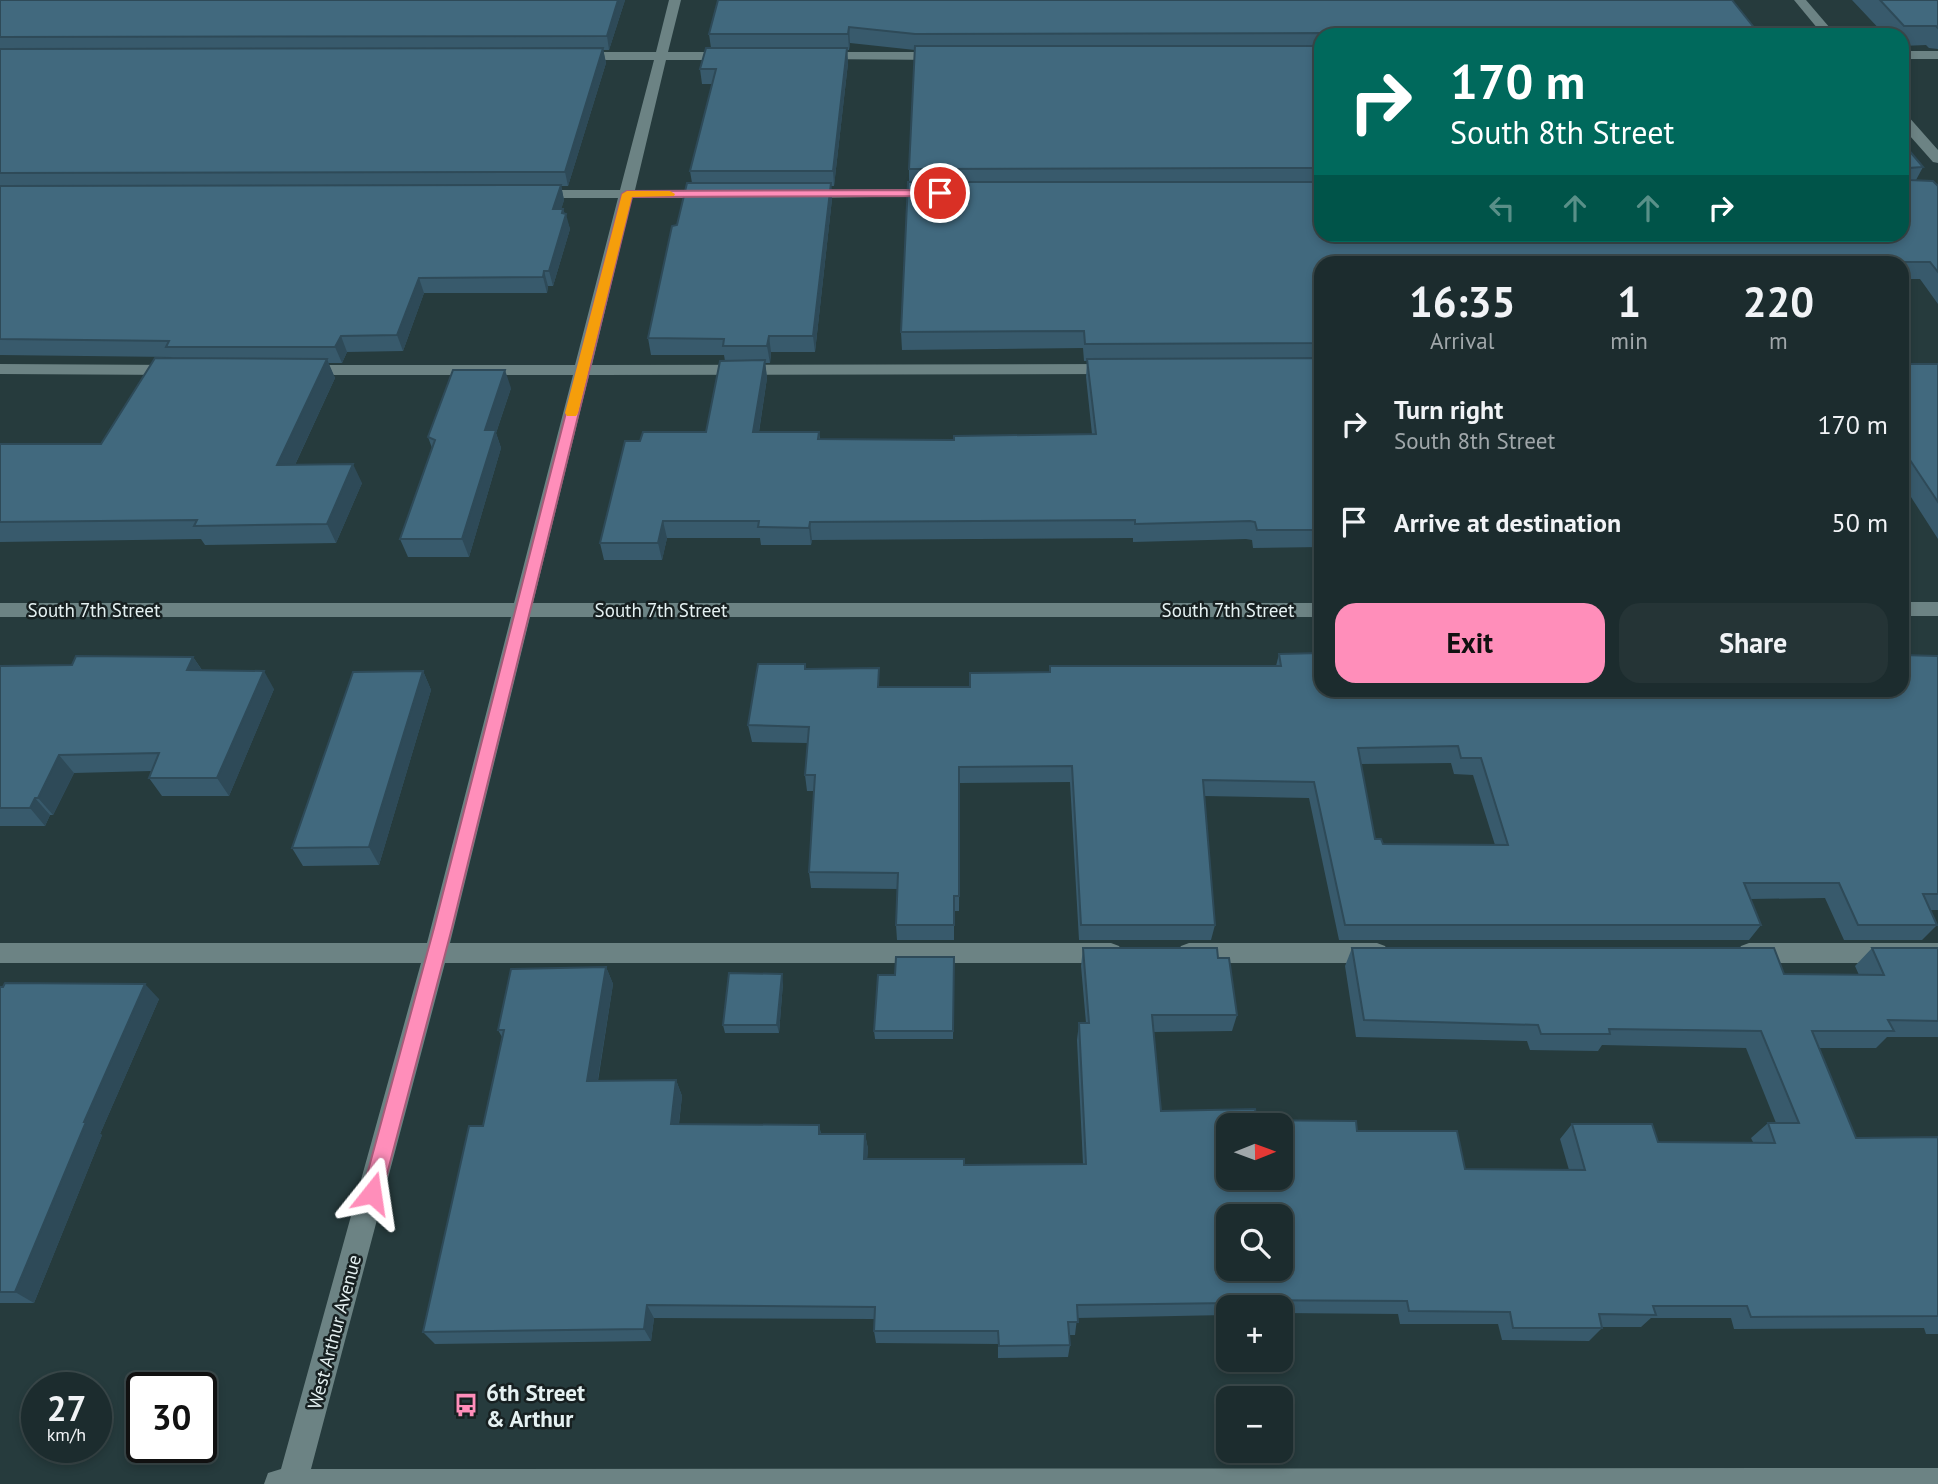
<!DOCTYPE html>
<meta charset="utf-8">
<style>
:root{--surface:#1c2c2e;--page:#253436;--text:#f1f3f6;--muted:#a0a7aa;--line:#3a484a;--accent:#ff8eba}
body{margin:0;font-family:"PT Sans",sans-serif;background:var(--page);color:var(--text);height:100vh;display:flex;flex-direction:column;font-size:26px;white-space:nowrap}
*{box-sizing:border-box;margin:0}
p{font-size:23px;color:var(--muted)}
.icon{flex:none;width:38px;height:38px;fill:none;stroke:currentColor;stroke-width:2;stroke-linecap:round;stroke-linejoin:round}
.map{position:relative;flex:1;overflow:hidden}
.side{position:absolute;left:1314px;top:256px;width:595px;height:441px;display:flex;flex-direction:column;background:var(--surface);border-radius:21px;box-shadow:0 4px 10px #0003,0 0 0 2px var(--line)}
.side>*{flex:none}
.guide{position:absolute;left:1314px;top:28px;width:595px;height:214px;border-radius:21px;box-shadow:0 4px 10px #0003,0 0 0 2px var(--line);background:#00695c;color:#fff;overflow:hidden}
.needle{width:46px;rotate:89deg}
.buttons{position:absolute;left:1216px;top:1113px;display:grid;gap:14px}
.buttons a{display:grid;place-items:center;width:77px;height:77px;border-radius:14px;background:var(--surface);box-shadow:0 4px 10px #0003,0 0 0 2px var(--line);font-size:35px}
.speed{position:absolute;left:21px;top:1372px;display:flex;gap:14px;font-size:35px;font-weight:700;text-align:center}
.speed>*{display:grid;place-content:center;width:91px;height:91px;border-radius:50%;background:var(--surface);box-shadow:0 4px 10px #0003,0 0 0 2px var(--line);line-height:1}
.speed small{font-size:18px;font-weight:400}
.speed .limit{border:4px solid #111;border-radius:10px;background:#fff;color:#111}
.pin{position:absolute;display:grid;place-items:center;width:60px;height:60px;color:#fff;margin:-30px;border:4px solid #fff;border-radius:50%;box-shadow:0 2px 7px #0007}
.me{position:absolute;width:77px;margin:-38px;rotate:15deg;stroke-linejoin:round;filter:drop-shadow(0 0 5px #0008)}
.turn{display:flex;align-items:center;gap:24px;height:147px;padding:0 21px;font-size:32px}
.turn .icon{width:91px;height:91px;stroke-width:2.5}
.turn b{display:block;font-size:49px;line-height:60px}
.lanes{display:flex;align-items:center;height:66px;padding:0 21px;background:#0003;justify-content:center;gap:35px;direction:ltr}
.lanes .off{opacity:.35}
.eta{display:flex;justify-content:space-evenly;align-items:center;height:119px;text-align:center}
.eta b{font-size:42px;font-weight:700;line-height:49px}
.primary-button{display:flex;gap:14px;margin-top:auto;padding:14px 21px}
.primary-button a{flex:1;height:80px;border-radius:21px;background:var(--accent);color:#111;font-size:28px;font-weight:700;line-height:80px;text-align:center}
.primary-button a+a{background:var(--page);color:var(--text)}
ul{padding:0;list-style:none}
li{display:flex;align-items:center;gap:21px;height:98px;padding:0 21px}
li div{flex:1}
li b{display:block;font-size:26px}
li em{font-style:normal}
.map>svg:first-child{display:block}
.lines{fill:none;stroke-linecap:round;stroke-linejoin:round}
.minor{fill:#6c8384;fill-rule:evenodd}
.wall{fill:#385a6c;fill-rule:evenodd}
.shaded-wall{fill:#2e4a58}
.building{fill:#41697e;stroke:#2e4a58;stroke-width:2;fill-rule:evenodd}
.route{fill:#ff8eba;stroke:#a65c79;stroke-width:2}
.slow{fill:#f59e0b}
.labels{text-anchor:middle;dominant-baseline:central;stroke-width:5;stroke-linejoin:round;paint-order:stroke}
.street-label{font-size:19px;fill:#e5f1f2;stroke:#172021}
.near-poi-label{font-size:23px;font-weight:bold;fill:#e5f1f2;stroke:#172021;text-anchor:start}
</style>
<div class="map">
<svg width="1938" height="1484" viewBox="0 0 1938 1484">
<rect width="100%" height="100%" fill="#263b3d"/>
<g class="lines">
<path class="minor" d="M 669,0 L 681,0 L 668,52 L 731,52 L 737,56 L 731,60 L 666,60 L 635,190 L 714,190 L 721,194 L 714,198 L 632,198 L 592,365 L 1114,364 L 1122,369 L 1114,374 L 589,375 L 533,603 L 1321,603 L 1321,617 L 530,617 L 450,943 L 1111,943 L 1119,946 L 1123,953 L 1119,960 L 1111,963 L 445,963 L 311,1469 L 1938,1468 L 1938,1484 L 264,1484 L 268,1473 L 281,1469 L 421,963 L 0,963 L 0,943 L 427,943 L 511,617 L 0,617 L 0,603 L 514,603 L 573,375 L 303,375 L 295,370 L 303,365 L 575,365 L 618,198 L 536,198 L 529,194 L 536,190 L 620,190 L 654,60 L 578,60 L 572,56 L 578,52 L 656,52 Z
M 1794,0 L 1806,0 L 1836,35 L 1823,35 Z
M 1902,51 L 1938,51 L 1938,59 L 1902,59 Z
M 819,52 L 941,52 L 947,56 L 941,60 L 814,59 L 814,53 Z
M 1902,114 L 1907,115 L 1938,150 L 1938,163 L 1933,162 L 1902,127 Z
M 934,189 L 941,193 L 939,196 L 805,198 L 798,194 L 805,190 Z
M 0,364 L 176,365 L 184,370 L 176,375 L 0,374 Z
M 1902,602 L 1938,602 L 1938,616 L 1902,616 Z
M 1189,943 L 1377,943 L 1385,946 L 1389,953 L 1385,960 L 1377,963 L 1189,963 L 1181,960 L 1177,953 L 1181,946 Z
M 1749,943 L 1938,943 L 1938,963 L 1749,963 L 1741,960 L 1737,953 L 1741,946 Z"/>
</g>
<path class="wall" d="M 0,0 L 625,0 L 609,50 L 603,50 L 606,63 L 568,186 L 561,186 L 564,200 L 561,209 L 563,209 L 570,229 L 553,286 L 548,286 L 547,293 L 424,293 L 403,351 L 347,352 L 342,363 L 328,363 L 335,378 L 295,465 L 362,483 L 336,543 L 205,545 L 201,539 L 0,542 L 0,444 L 101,444 L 172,358 L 171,357 L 0,355 Z
M 718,0 L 1760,35 L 1321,35 L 1321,234 L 1902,142 L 1923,167 L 1916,180 L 1938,186 L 1938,304 L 1920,279 L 1902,279 L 1902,262 L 1321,262 L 1321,547 L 1253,548 L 1252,540 L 1246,539 L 1133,542 L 1133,538 L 812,540 L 811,545 L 761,545 L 760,538 L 667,538 L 662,560 L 604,560 L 600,543 L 640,441 L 706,432 L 725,361 L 724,355 L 651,355 L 648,338 L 677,225 L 692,183 L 690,171 L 712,84 L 702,84 L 700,69 L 711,48 L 709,34 ZM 850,43 L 915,50 L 909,169 L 909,182 L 901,332 L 902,350 L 1083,348 L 1084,361 L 1087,361 L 1086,377 L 1092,434 L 954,440 L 820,439 L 819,432 L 759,432 L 767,378 L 765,363 L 770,363 L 771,352 L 815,352 L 832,199 L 831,186 L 834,186 L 848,63 L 847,50 L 849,50 Z
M 1852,0 L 1938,0 L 1938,49 L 1929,48 L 1926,45 L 1902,46 L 1902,35 L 1885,35 Z
M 1902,364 L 1938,364 L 1938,539 L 1902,483 Z
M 511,388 L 496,433 L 501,448 L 469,557 L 408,557 L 400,539 L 432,448 L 428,437 Z
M 1279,654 L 1938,656 L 1938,910 L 1930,910 L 1937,925 L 1922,940 L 1844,940 L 1825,898 L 1750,899 L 1761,925 L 1749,940 L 1339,940 L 1309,798 L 1204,796 L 1215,925 L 1211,940 L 1079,940 L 1070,782 L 960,783 L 959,911 L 954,911 L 954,940 L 897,940 L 896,925 L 898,889 L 811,888 L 809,872 L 814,791 L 807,791 L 805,775 L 808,743 L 752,742 L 748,725 L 806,669 L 880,687 L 970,687 L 1049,672 L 1050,666 L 1276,666 ZM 1451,763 L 1454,774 L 1473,775 L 1495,845 L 1383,844 L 1375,839 L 1361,764 Z
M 193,657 L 202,670 L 274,689 L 229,796 L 162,796 L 149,778 L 151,771 L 74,773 L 53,815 L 50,815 L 45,826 L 0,826 L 0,666 L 72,665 Z
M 423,671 L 431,690 L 379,865 L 303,866 L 292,848 Z
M 1083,948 L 1218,958 L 1237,1015 L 1232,1031 L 1153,1032 L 1161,1111 L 1257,1120 L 1357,1131 L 1465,1169 L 1569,1170 L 1560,1139 L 1572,1124 L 1658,1142 L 1753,1142 L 1751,1138 L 1768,1123 L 1776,1123 L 1746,1048 L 1602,1045 L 1598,1051 L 1530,1050 L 1527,1041 L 1356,1037 L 1345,966 L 1352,948 L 1784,974 L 1859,975 L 1855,966 L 1872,948 L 1938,948 L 1938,1037 L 1887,1037 L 1876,1048 L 1819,1048 L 1856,1138 L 1938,1137 L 1938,1334 L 1926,1334 L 1924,1328 L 1734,1329 L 1731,1318 L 1651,1318 L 1641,1327 L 1602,1327 L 1602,1328 L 1589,1341 L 1502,1340 L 1498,1324 L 1400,1324 L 1398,1314 L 1281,1313 L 1281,1307 L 1228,1307 L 1228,1313 L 1227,1312 L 1226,1315 L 1077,1318 L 1075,1335 L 1069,1335 L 1070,1345 L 1068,1357 L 998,1358 L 998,1344 L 876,1343 L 874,1331 L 874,1319 L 654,1318 L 651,1341 L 435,1344 L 423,1332 L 483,1126 L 502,1037 L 498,1030 L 606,967 L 613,984 L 598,1081 L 676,1080 L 682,1096 L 679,1124 L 819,1125 L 821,1134 L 865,1134 L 868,1149 L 867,1159 L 964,1165 L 1083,1164 L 1077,1040 L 1079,1023 L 1086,1023 L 1081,966 Z
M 954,957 L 953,1039 L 875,1039 L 874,1031 L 895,975 Z
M 783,983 L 779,1033 L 725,1033 L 723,1025 Z
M 0,987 L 159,999 L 100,1134 L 102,1135 L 34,1303 L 0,1303 Z"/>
<path class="shaded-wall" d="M 618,0 L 625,0 L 609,50 L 607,36 Z
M 849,27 L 850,43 L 849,50 L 848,34 Z
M 603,48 L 606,63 L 568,186 L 565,172 Z
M 847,48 L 848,63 L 834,186 L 833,171 Z
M 831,183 L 832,199 L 815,352 L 813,336 Z
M 561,185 L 564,200 L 557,224 L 553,209 Z
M 563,209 L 565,216 L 566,214 L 570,229 L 553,286 L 549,271 Z
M 544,271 L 548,286 L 547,293 L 543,277 Z
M 419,278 L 424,293 L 403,351 L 397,335 Z
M 341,336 L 347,352 L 342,363 L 335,347 Z
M 769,336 L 771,352 L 770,363 L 767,346 Z
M 327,359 L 335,378 L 286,484 L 277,465 Z
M 765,360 L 767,378 L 756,450 L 753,432 Z
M 505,370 L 511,388 L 496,433 L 501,448 L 469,557 L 462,539 L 485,430 Z
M 353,464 L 362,483 L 336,543 L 327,524 Z
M 663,521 L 667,538 L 662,560 L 658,543 Z
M 810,522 L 812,540 L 811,545 L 809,528 Z
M 193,657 L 205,675 L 187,670 Z
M 264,671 L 274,689 L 229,796 L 217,778 Z
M 423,671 L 431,690 L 379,865 L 369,847 Z
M 59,755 L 74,773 L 53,815 L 38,798 Z
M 35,798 L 50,815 L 45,826 L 30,808 Z
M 606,967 L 613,984 L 595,1097 L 587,1081 Z
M 782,974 L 783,983 L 779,1033 L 777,1025 Z
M 145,984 L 159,999 L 100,1134 L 102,1135 L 34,1303 L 15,1292 L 84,1122 Z
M 676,1080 L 682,1096 L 677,1139 L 671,1124 Z
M 865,1134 L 868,1149 L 866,1174 L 864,1159 Z
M 647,1305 L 654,1318 L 651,1341 L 644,1329 Z"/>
<path class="building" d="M 0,0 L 618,0 L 607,36 L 0,37 Z
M 718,0 L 1732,0 L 1760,35 L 1326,35 L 1324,33 L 915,34 L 849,27 L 848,34 L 709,34 Z
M 1880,0 L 1938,0 L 1938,28 L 1936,26 L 1904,26 Z
M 915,46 L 1321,46 L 1321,168 L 909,169 Z
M 603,48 L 565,172 L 0,173 L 0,49 Z
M 706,48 L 847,48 L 833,171 L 690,171 L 716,69 L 700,69 Z
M 1902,142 L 1923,167 L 1909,168 L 1910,180 L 1933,181 L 1938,186 L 1938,272 L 1930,262 L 1321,262 L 1321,343 L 1085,344 L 1084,331 L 901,332 L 908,182 L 1321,182 L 1321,234 L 1902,234 Z
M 687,183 L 831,183 L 813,336 L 769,336 L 767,346 L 723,346 L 724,339 L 648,338 L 672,226 L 677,225 Z
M 561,185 L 553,209 L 563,209 L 562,213 L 566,214 L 549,271 L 544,271 L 543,277 L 419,278 L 397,335 L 341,336 L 335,347 L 166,347 L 169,341 L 0,339 L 0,186 Z
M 155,358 L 327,359 L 277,465 L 353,464 L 327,524 L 194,526 L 197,520 L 0,522 L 0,444 L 101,444 Z
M 1321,358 L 1321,530 L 1257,530 L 1255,522 L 1250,521 L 1135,524 L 1135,520 L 810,522 L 809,528 L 758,527 L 759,521 L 663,521 L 658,543 L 600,543 L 625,441 L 640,441 L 643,432 L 706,432 L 720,361 L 765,360 L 753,432 L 819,432 L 818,439 L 954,440 L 954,436 L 1096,434 L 1087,359 Z
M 1902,364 L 1938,364 L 1938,502 L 1902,448 Z
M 453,370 L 505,370 L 485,430 L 496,430 L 462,539 L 400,539 L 435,440 L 428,437 Z
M 1321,653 L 1321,690 L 1902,690 L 1902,655 L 1938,656 L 1938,894 L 1923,894 L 1937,925 L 1858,925 L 1839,883 L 1744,883 L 1761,925 L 1345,925 L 1314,782 L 1203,780 L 1215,925 L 1081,925 L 1072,766 L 959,767 L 959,896 L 954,896 L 954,925 L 896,925 L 898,873 L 809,872 L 815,775 L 805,775 L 809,727 L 748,725 L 758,664 L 805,664 L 805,669 L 879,668 L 878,687 L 970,687 L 970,673 L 1050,672 L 1050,666 L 1281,666 L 1279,654 ZM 1458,746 L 1461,758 L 1481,758 L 1508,845 L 1383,844 L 1381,839 L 1375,839 L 1358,748 Z
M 76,656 L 193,657 L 187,670 L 264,671 L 217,778 L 149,778 L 159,753 L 59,755 L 38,798 L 35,798 L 30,808 L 0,808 L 0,666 L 72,665 Z
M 423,671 L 369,847 L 292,848 L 353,672 Z
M 1083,948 L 1217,948 L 1218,958 L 1229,958 L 1237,1015 L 1152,1015 L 1161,1111 L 1255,1109 L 1257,1120 L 1356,1121 L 1357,1131 L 1457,1131 L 1465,1169 L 1585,1170 L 1572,1124 L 1652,1124 L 1658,1142 L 1775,1143 L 1768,1123 L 1799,1123 L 1761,1031 L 1609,1029 L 1610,1034 L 1541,1034 L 1538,1025 L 1364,1020 L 1352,948 L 1774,948 L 1784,974 L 1884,975 L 1872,948 L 1938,948 L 1938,1021 L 1888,1020 L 1894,1031 L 1812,1031 L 1856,1138 L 1938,1137 L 1938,1316 L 1751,1317 L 1747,1306 L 1653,1306 L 1656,1315 L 1599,1314 L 1602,1328 L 1513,1328 L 1510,1312 L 1409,1311 L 1407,1301 L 1231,1300 L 1232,1303 L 1077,1305 L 1078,1322 L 1068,1322 L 1070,1345 L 999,1346 L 998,1331 L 874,1331 L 875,1307 L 647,1305 L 644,1329 L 423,1332 L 469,1126 L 483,1126 L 504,1030 L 498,1030 L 511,969 L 606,967 L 587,1081 L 676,1080 L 671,1124 L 819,1125 L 819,1134 L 865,1134 L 864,1159 L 964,1159 L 964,1165 L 1086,1164 L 1079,1023 L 1089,1023 ZM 1228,1125 L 1281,1125 L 1281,1178 L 1228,1178 ZM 1228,1216 L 1281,1216 L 1281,1269 L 1228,1269 Z
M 896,957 L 954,957 L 953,1031 L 874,1031 L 878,975 L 895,975 Z
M 729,973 L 782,974 L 777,1025 L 723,1025 Z
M 5,983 L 145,984 L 84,1122 L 86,1122 L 15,1292 L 0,1292 L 0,987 L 3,987 Z"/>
<path class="route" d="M 940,190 L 944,191 L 944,196 L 632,197 L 452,928 L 382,1193 L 379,1200 L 372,1202 L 365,1200 L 362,1193 L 434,928 L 622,194 L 627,191 Z"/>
<path class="slow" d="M 670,191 L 675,194 L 674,196 L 632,197 L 578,413 L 576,416 L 567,416 L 565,413 L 622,194 L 627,191 Z"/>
<defs>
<g id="bus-bare" transform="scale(1.89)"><path d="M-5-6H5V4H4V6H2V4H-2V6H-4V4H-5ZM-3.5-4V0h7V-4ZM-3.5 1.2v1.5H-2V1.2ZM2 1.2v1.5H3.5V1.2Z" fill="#ff8eba" stroke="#172021" stroke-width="2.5" paint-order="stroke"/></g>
</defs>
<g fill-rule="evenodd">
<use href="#bus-bare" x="466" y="1405"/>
</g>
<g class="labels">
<g class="street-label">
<text x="94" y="610">South 7th Street</text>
<text x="661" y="610">South 7th Street</text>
<text x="1228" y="610">South 7th Street</text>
<text transform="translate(334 1332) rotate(-75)">West Arthur Avenue</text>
</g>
<g class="near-poi-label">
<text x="486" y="1392">6th Street<tspan x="486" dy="26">&amp; Arthur</tspan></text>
</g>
</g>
</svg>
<div class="buttons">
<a><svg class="needle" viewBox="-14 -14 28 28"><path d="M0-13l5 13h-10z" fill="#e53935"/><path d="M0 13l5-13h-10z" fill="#a0a7aa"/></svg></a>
<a><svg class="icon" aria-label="search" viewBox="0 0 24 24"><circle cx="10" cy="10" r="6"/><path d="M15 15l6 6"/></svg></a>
<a>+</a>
<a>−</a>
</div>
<div class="speed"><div>27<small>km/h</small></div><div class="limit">30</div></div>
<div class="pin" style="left:940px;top:193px;background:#d93025"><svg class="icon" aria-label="arrive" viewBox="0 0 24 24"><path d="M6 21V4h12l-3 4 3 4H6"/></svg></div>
<svg class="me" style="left:372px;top:1193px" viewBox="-20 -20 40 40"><path d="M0-17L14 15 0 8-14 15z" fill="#ff8eba" stroke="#fff" stroke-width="4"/></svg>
<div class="guide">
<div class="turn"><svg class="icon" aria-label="right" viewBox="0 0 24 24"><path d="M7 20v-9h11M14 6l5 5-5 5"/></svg><div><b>170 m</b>South 8th Street</div></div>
<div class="lanes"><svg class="icon off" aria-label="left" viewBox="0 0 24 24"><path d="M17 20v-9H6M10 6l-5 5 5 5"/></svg><svg class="icon off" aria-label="ahead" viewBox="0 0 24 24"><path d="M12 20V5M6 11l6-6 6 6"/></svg><svg class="icon off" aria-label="ahead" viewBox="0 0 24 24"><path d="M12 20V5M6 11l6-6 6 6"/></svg><svg class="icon" aria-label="right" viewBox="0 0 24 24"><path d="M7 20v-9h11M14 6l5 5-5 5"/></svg></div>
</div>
<section class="side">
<div class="eta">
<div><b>16:35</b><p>Arrival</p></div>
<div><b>1</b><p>min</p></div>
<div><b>220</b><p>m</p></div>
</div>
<ul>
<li><svg class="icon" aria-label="right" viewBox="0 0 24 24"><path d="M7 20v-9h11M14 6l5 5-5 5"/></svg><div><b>Turn right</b><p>South 8th Street</p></div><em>170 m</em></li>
<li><svg class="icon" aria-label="arrive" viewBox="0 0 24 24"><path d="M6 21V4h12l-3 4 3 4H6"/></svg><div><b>Arrive at destination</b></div><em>50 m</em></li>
</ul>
<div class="primary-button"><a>Exit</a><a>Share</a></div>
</section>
</div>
